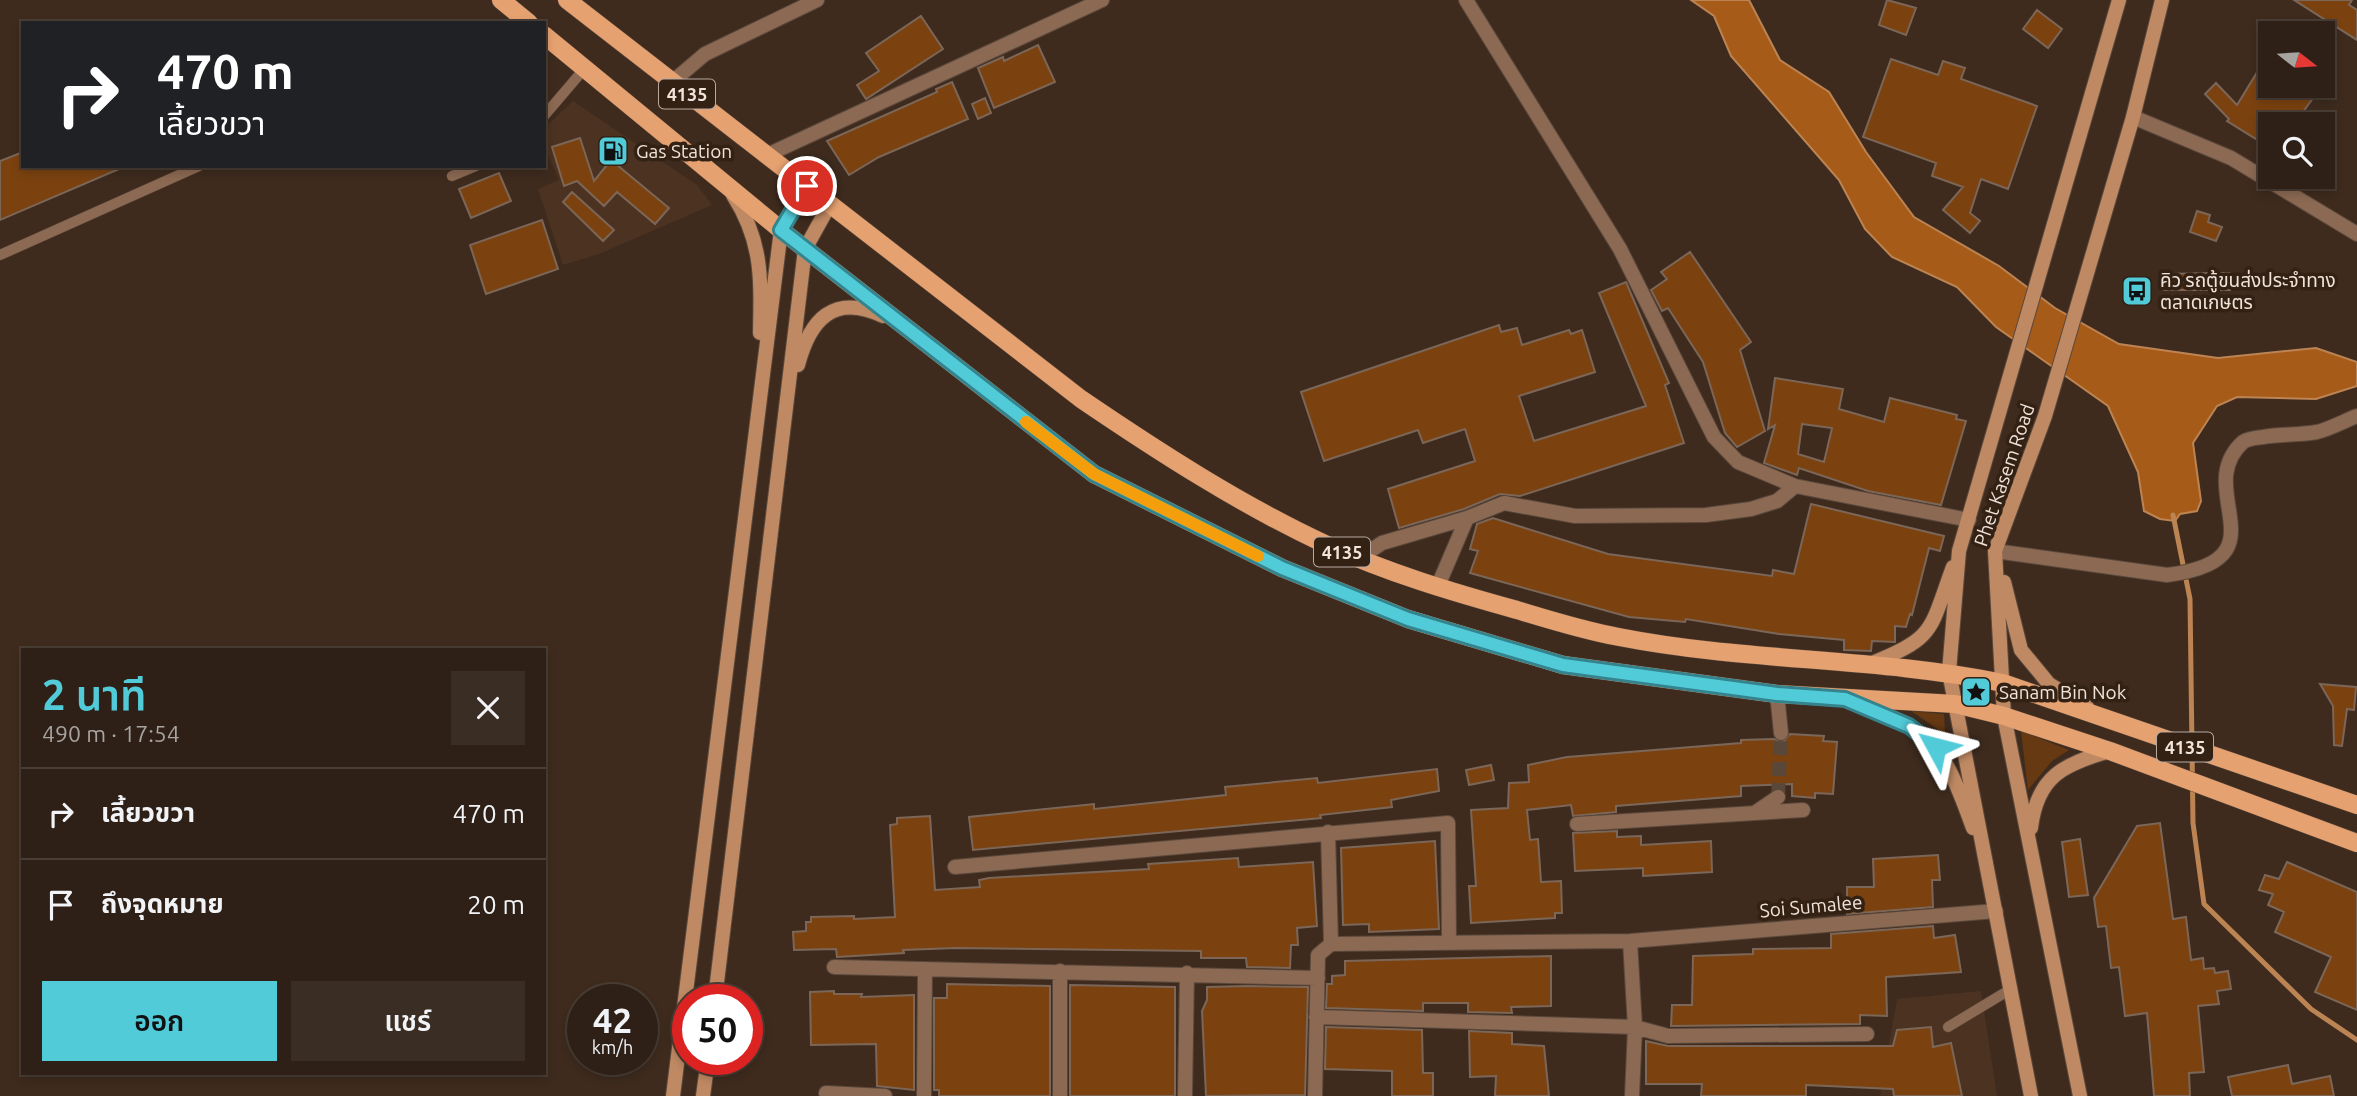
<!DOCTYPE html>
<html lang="th">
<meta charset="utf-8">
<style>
:root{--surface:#2e2016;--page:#3a2d23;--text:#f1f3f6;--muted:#a7a3a1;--line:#493e35;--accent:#52cbd9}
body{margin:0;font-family:Ubuntu,"Noto Sans Thai",sans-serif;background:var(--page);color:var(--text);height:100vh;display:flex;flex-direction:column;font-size:26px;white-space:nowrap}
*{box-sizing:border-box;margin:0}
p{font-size:23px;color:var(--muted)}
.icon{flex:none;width:38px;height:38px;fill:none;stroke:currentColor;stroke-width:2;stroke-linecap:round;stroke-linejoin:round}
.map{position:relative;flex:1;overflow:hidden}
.panel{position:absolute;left:21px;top:648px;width:525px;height:427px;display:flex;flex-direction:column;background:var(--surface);border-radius:0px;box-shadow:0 4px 10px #0003,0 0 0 2px var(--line)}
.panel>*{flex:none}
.guide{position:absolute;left:21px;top:21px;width:525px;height:147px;border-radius:0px;box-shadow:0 4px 10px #0003,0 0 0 2px var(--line);background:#202124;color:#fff;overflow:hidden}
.needle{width:46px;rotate:107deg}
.tools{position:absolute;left:2258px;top:21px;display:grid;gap:14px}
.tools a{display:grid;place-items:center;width:77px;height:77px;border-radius:0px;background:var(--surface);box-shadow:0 4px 10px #0003,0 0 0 2px var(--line);font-size:35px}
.speed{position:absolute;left:567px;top:984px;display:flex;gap:14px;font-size:35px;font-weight:700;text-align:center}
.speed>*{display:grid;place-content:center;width:91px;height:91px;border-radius:50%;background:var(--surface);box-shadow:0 4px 10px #0003,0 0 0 2px var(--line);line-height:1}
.speed small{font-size:18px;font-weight:400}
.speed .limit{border:10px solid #d22;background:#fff;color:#111}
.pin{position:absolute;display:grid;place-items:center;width:60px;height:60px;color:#fff;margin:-30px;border:4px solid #fff;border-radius:50%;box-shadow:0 2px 7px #0007}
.me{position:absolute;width:77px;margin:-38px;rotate:308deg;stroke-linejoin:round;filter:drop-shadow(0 0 5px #0008)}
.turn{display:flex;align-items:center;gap:24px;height:147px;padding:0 21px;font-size:32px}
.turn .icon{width:91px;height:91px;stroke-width:2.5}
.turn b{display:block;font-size:49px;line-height:60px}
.round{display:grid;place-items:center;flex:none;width:74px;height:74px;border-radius:0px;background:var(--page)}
.head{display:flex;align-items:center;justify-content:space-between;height:119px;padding:0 21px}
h1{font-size:42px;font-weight:600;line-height:52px;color:var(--accent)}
.button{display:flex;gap:14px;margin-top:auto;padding:14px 21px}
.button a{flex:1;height:80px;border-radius:0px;background:var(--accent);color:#111;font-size:28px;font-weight:600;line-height:80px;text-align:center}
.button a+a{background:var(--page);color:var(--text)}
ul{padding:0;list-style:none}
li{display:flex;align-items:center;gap:21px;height:91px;padding:0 21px;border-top:2px solid var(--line)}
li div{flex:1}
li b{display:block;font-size:26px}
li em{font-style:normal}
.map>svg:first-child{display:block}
.built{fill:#4b3221}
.green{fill:#673913}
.water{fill:#a65b19;stroke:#bc8453;stroke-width:2}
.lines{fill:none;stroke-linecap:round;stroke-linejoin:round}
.stream{stroke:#bc8453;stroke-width:5}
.building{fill:#7b4210;stroke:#7b6657;stroke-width:2;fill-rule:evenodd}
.street-tunnel{stroke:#59473a;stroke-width:14;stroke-dasharray:14 7;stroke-linecap:butt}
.lane-casing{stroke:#5a483c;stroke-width:11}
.street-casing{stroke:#5a483c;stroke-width:16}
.secondary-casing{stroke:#5a483c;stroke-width:16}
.primary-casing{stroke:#5a483c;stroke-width:19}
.lane{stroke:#8b6952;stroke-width:10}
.street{stroke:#8b6952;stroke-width:14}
.secondary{stroke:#bf8963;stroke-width:14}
.primary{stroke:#e6a170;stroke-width:18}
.route-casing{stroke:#35848d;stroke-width:18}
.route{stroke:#52cbd9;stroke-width:12}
.slow{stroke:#f59e0b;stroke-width:12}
.labels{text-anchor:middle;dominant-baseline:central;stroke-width:7;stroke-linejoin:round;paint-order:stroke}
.shield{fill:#332114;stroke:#b7a99f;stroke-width:2}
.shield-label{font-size:18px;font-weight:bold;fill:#efe3da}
.poi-label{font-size:19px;fill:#efe3da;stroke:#332114;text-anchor:start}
.street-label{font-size:19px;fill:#efe3da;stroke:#332114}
</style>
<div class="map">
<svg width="2357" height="1096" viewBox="0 0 2357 1096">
<rect width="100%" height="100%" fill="#3e2b1e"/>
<path class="built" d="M 573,101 L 697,185 L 712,205 L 599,254 L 563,265 L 538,189 L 559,180 L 544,146 L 544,128 Z
M 1981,991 L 1997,1096 L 1880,1096 L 1897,999 Z"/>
<path class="green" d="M 1911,711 L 1944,714 L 1945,734 Z
M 2021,731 L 2069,750 L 2052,761 L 2028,790 Z"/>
<path class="water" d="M 1691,0 L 1749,0 L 1780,60 L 1829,92 L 1866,152 L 1914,217 L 1999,266 L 2055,308 L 2119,344 L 2218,358 L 2316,348 L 2357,362 L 2357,386 L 2316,399 L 2237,397 L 2217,406 L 2193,443 L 2201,501 L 2197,511 L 2180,514 L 2175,521 L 2160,519 L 2144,511 L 2138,472 L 2108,406 L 1996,327 L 1957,287 L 1892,257 L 1865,229 L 1839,180 L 1731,56 L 1714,16 Z"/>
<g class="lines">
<path class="stream" d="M 2173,515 L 2190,599 L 2193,823 L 2204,904 L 2311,1009 L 2357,1040"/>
</g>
<path class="building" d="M 1887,0 L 1916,8 L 1906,35 L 1879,25 Z
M 2294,0 L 2352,0 L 2349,5 L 2357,10 L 2357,40 Z
M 2037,10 L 2062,29 L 2048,48 L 2023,29 Z
M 921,16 L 943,49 L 866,99 L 857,85 L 879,71 L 866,53 Z
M 1038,45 L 1055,82 L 994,108 L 978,68 L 1003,57 L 1004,61 Z
M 2270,51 L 2270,86 L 2322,86 L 2294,124 L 2270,124 L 2270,134 L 2262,129 L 2256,139 L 2227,121 L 2229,119 L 2205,94 L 2216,83 L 2237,105 Z
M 1891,59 L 1938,75 L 1943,61 L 1965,68 L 1961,79 L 2037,106 L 2008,189 L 1981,179 L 1970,213 L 1980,221 L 1970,233 L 1943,210 L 1963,187 L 1932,176 L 1936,163 L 1863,137 Z
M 952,82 L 968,119 L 879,157 L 849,175 L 827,141 L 937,92 L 936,89 Z
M 985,98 L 991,113 L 978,119 L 972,104 Z
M 580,138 L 594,181 L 611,160 L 669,208 L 655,224 L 617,192 L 604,206 L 577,181 L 564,186 L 552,147 Z
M 23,152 L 23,166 L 126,166 L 0,220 L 0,161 Z
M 499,173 L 511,201 L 471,218 L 459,189 Z
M 572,192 L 614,230 L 603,241 L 563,202 Z
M 2197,211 L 2210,215 L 2208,222 L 2222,227 L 2216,241 L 2190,232 Z
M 542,220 L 558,269 L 486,294 L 470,245 Z
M 1690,252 L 1751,342 L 1740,350 L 1765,431 L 1737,447 L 1725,433 L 1703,362 L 1668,308 L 1662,311 L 1651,290 L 1667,279 L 1661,272 Z
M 2216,273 L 2230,273 L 2230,290 L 2163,290 L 2163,274 Z
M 1626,282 L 1669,383 L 1665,385 L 1684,443 L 1520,496 L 1500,494 L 1464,509 L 1399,528 L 1388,489 L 1475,461 L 1465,429 L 1423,443 L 1418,430 L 1324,461 L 1301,392 L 1499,325 L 1501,332 L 1517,328 L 1522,345 L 1569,330 L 1571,334 L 1582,330 L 1595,372 L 1519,396 L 1534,441 L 1646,406 L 1599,293 Z
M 1775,378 L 1843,389 L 1839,409 L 1884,422 L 1890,398 L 1957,415 L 1956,419 L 1966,421 L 1941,505 L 1868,491 L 1799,468 L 1797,475 L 1764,463 L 1775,425 L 1768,429 ZM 1802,424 L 1832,428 L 1824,462 L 1798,454 Z
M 1811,504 L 1944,536 L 1940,551 L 1929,548 L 1912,615 L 1910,614 L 1906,627 L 1895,626 L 1895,642 L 1872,641 L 1871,651 L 1844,650 L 1844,640 L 1779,634 L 1686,619 L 1685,622 L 1629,617 L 1470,573 L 1478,551 L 1470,549 L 1477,524 L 1493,518 L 1608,554 L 1772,576 L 1773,570 L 1794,574 Z
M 2320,684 L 2356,687 L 2354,710 L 2347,709 L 2342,746 L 2334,745 L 2333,706 Z
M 1790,734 L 1824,736 L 1823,741 L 1837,742 L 1833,794 L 1815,793 L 1815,798 L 1792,796 L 1792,784 L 1741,786 L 1741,796 L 1616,806 L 1616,812 L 1573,816 L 1571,805 L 1527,810 L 1530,840 L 1538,839 L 1541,882 L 1561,881 L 1562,913 L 1555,913 L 1555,918 L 1471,923 L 1469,886 L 1476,886 L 1471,810 L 1508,808 L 1509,783 L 1529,782 L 1528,765 L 1567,757 L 1741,743 L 1741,740 L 1774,739 L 1783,742 Z
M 1491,765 L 1494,780 L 1469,785 L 1466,770 Z
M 1437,769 L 1439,791 L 1391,800 L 1392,807 L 1320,815 L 1321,818 L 973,850 L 969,817 L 1094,804 L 1094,809 L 1226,795 L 1225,787 L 1317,778 L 1318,783 Z
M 930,816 L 935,890 L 980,887 L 979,880 L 989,878 L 1149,869 L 1148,864 L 1238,858 L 1239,867 L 1313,862 L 1317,926 L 1297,928 L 1298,945 L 1291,945 L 1290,968 L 1247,967 L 1246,958 L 1201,958 L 1201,951 L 956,948 L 903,950 L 904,953 L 837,957 L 836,949 L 794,950 L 793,932 L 806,931 L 806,922 L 811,922 L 811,917 L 854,916 L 854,919 L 895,917 L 890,825 L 897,824 L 897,818 Z
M 2160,823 L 2173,919 L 2186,917 L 2191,960 L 2203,958 L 2204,969 L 2214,968 L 2215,973 L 2228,971 L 2231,989 L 2217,991 L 2219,1004 L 2198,1006 L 2204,1072 L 2189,1073 L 2190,1096 L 2154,1096 L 2147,1013 L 2125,1016 L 2119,967 L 2111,968 L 2106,926 L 2098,927 L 2094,898 L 2137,826 Z
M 1617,831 L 1617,837 L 1641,836 L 1641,845 L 1711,841 L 1712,872 L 1643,876 L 1643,868 L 1575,871 L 1573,833 Z
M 2080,839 L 2088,895 L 2069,897 L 2062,842 Z
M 1435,841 L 1439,929 L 1369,932 L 1369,924 L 1343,925 L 1341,848 Z
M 1938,855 L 1940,880 L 1932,880 L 1933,907 L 1847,914 L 1847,887 L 1874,887 L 1873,859 Z
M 2287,862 L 2357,892 L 2357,1010 L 2315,992 L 2331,957 L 2275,932 L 2284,912 L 2268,905 L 2273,894 L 2259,890 L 2265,875 L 2279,879 Z
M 1933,926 L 1934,938 L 1955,935 L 1961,972 L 1886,977 L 1887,1016 L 1860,1015 L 1860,1024 L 1671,1026 L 1672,1005 L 1692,1005 L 1693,956 L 1753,954 L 1753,949 L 1831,948 L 1831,934 Z
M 1551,956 L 1551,1006 L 1511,1007 L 1512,1013 L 1468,1012 L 1468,1003 L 1423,1003 L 1423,1011 L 1326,1008 L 1327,984 L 1332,984 L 1332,976 L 1345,975 L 1345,961 Z
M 947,984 L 1050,986 L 1050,1096 L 939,1096 L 939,1090 L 934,1090 L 934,998 L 947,998 Z
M 1070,985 L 1175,987 L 1175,1096 L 1070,1096 Z
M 1247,986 L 1308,987 L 1305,1095 L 1206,1096 L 1202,1011 L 1207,1000 L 1207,987 Z
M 834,991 L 834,994 L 862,994 L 861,997 L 914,995 L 914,1090 L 877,1086 L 876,1044 L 811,1045 L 810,992 Z
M 1326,1027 L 1422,1030 L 1423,1073 L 1433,1073 L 1433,1096 L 1392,1096 L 1392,1071 L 1325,1069 Z
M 1931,1027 L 1933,1047 L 1951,1043 L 1962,1096 L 1894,1096 L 1893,1089 L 1806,1085 L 1806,1096 L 1701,1096 L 1702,1084 L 1646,1084 L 1646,1041 L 1668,1046 L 1893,1046 L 1897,1030 Z
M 1469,1031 L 1512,1033 L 1512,1044 L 1544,1046 L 1549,1096 L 1495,1096 L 1496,1076 L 1470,1077 Z
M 2288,1065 L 2292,1084 L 2330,1076 L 2334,1096 L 2232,1096 L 2228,1077 Z"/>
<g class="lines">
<path class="street-tunnel" d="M 1778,797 L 1781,733"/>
<g class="lane-casing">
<path id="lane" d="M 544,116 L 585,68
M 452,176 L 476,166
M 0,255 L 199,166
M 1948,1027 L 2011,989"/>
</g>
<g class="street-casing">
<path id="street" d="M 1466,0 L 1620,249 L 1714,437 L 1738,462 L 1795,486 L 1969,520
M 672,82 L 705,54 L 817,0
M 2133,117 L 2231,158 L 2357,234
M 765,156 L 1102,0
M 1995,551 L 2167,575 C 2288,560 2190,490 2243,442 C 2249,438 2256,438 2263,437 C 2281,434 2300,435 2317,432 C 2330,429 2344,421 2357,416
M 1358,559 L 1382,543 L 1467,518 L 1504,503 L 1575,516 L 1706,515 L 1751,509 L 1777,501 L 1795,486
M 1437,588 L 1467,518
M 1777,694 L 1781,733
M 1756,812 L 1778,797
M 1577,824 L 1803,810
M 1328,832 L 1331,944
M 955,867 L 1448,823 L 1449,943
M 1630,941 L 1635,1027 L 1632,1096
M 834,967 L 1318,978
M 1316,1017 L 1635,1027 L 1668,1036 L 1867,1034
M 826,1093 L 885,1096
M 924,1096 L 925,969
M 1060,1096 L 1060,971
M 1185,1096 L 1187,973
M 1315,1096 L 1318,955 L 1331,944 L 1630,941 L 1996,911"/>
</g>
<g class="secondary-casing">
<path id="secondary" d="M 733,195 C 763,242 761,279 760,333
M 798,365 C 810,319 834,293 883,316
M 2004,582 L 2021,650 L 2049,684 L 2087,707
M 1870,664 C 1936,637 1929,632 1953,567
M 1848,701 C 1868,709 1889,715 1908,725 C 1946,746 1959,791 1973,828
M 2031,828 C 2037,777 2063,764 2110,751
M 715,999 L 805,249 L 830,204
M 673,1096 L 781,230 L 807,186
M 703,1096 L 708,1059
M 2031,1096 L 1949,672 L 1959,551 L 2119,0
M 2080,1096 L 2004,716 L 1995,551 L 2045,416 L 2133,117 L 2162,0"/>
</g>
<g class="primary-casing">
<path id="primary" d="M 501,0 L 529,23
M 567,0 L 1081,399 C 1159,452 1241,505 1327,545 C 1388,573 1452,592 1517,610 C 1550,620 1585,631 1619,637 C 1746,662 1876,657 2003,683 L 2357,805
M 544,35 L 781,230 L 1094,474 L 1282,568 L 1408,619 L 1563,665 L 1777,694 L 1955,704 L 2004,716 L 2110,751 L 2357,843"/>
</g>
<use href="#lane" class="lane"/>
<use href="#street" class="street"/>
<use href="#secondary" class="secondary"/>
<use href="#primary" class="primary"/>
</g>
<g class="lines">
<g class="route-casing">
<path id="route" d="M 807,186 L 781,230 L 1094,474 L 1282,568 L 1408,619 L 1563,665 L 1777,694 L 1845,699 L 1909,726 L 1936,747"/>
</g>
<use href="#route" class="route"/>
<path class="slow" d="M 1026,422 L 1094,474 L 1258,556"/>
</g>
<defs>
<g id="fuel-square" transform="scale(1.575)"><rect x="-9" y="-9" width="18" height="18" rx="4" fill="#52cbd9" stroke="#332114"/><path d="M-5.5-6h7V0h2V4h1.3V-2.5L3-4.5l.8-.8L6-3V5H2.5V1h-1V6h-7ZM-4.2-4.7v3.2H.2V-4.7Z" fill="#111"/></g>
<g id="bus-square" transform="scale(1.575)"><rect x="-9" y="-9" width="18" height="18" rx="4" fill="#52cbd9" stroke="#332114"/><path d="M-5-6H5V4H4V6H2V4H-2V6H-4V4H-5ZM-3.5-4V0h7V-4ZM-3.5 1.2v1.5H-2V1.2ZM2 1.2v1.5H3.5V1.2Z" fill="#111"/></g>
<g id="sight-square" transform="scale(1.575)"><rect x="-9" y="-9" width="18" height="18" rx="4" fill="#52cbd9" stroke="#332114"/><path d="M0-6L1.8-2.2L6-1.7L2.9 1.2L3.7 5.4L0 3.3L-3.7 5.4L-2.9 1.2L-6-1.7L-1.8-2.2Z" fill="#111"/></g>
</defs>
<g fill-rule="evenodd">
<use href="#fuel-square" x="613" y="151"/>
<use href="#bus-square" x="2137" y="291"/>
<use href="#sight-square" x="1976" y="692"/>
</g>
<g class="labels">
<g class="shield">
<rect x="659" y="79.5" width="56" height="29" rx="5"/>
<rect x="1314" y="537.5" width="56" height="29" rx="5"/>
<rect x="2157" y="732.5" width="56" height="29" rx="5"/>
</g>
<g class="shield-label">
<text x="687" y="94">4135</text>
<text x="1342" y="552">4135</text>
<text x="2185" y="747">4135</text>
</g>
<g class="poi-label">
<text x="636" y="151">Gas Station</text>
<text x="2160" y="280">คิว รถตู้ขนส่งประจำทาง<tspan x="2160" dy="22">ตลาดเกษตร</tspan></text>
<text x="1999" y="692">Sanam Bin Nok</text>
</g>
<g class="street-label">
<text transform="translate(2004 475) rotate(-71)">Phet Kasem Road</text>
<text transform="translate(1811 906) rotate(-5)">Soi Sumalee</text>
</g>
</g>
</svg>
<div class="tools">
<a><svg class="needle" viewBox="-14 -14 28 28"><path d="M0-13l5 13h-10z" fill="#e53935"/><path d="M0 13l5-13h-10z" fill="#a7a3a1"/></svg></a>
<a><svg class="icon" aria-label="search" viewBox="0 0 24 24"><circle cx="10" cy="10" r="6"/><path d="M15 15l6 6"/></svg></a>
</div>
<div class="speed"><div>42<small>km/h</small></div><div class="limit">50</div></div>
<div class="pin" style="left:807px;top:186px;background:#d93025"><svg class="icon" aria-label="arrive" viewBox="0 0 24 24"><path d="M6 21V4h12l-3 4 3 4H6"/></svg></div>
<svg class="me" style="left:1936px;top:747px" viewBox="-20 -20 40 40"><path d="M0-17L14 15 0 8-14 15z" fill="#52cbd9" stroke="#fff" stroke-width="4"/></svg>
<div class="guide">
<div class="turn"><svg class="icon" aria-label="right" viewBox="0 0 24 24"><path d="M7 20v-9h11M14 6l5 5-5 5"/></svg><div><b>470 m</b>เลี้ยวขวา</div></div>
</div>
<section class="panel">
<div class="head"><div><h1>2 นาที</h1><p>490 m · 17:54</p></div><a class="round"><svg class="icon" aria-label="close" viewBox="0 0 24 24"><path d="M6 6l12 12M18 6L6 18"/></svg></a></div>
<ul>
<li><svg class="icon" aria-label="right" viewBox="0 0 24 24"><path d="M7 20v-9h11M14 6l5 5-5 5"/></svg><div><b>เลี้ยวขวา</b></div><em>470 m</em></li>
<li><svg class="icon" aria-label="arrive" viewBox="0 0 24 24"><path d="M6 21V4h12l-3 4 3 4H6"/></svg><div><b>ถึงจุดหมาย</b></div><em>20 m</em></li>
</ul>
<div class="button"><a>ออก</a><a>แชร์</a></div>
</section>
</div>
